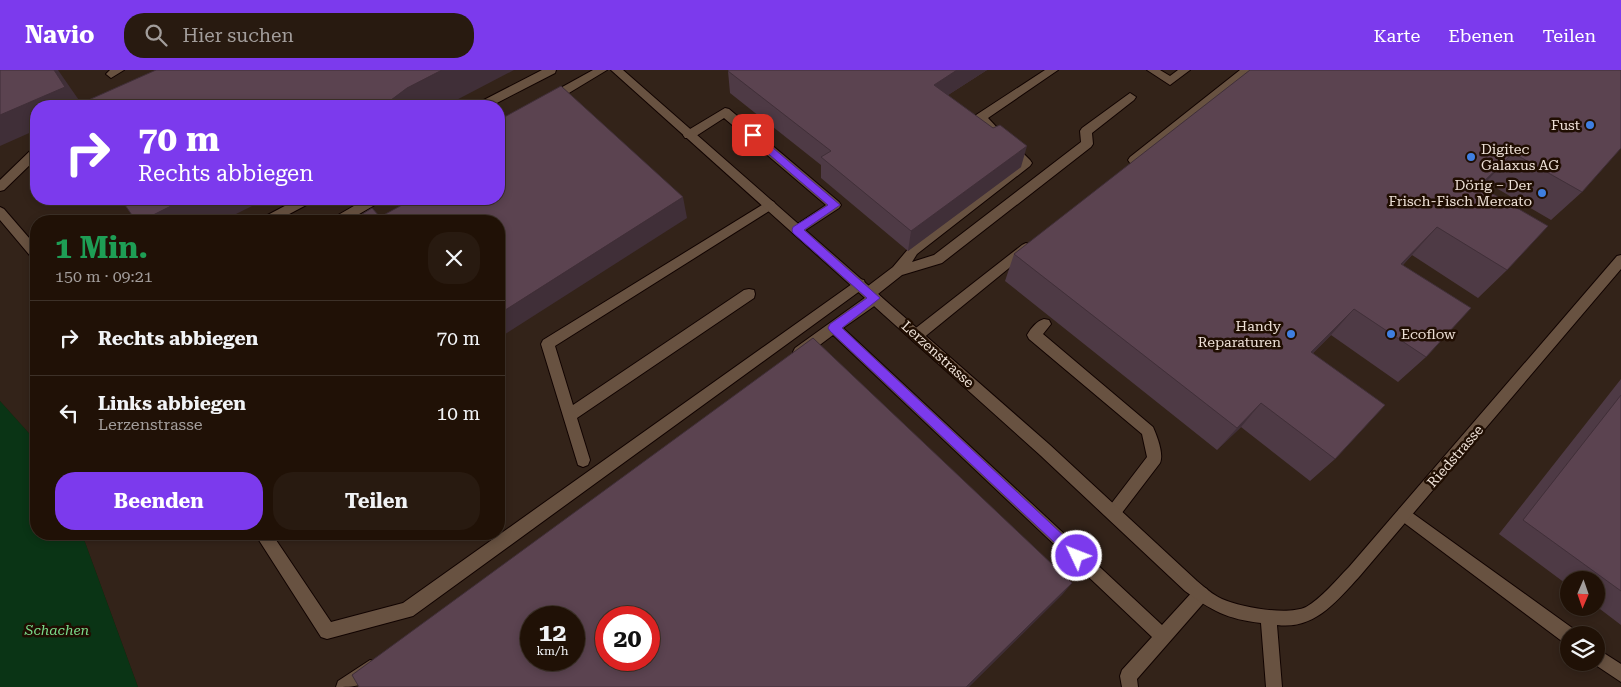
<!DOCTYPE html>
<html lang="de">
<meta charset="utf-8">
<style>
:root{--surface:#201106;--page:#281a10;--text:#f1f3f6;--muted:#a29d9b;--line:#3d3128;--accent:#7c3aed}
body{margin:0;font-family:"Roboto Serif",serif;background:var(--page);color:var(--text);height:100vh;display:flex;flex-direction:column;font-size:19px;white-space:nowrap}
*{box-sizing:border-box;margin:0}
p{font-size:16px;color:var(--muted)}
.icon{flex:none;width:28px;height:28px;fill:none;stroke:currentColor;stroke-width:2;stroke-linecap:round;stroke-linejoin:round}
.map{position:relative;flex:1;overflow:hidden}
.side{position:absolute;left:30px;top:145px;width:475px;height:325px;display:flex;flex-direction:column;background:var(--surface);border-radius:20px;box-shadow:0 2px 8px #0003,0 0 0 1px var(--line)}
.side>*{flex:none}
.hud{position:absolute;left:30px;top:30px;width:475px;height:105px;border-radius:20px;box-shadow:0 2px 8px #0003,0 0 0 1px var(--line);background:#7c3aed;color:#fff;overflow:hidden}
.needle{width:32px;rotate:182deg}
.fabs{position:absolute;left:1560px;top:501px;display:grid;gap:10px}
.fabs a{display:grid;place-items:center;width:45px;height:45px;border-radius:50%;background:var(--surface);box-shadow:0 2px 8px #0003,0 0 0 1px var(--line);font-size:25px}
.speed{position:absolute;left:520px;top:536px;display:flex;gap:10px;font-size:25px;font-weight:700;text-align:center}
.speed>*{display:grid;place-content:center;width:65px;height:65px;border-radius:50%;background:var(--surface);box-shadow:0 2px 8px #0003,0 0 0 1px var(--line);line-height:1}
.speed small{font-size:12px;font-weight:400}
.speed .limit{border:8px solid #d22;background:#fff;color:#111}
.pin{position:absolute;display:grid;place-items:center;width:42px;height:42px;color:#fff;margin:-21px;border-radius:10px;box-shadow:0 2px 8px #0006}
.me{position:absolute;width:55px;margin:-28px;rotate:313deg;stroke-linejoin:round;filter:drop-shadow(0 0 4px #0008)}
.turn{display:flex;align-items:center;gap:18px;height:105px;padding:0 25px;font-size:22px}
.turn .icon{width:65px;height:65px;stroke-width:2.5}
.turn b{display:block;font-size:35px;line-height:42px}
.round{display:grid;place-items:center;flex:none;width:52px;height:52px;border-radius:20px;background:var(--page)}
.headline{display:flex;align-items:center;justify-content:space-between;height:85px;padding:0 25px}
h1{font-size:30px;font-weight:700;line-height:38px;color:#1e9e55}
.button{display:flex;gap:10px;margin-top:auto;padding:10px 25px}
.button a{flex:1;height:58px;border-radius:20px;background:var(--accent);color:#fff;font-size:20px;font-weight:700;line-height:58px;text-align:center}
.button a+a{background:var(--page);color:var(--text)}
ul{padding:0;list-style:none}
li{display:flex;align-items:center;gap:15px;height:75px;padding:0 25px;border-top:1px solid var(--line)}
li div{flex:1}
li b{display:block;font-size:19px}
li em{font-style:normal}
header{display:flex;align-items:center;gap:30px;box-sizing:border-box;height:70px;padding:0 25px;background:var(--accent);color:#fff}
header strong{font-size:24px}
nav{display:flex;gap:28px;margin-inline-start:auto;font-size:18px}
.search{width:350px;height:45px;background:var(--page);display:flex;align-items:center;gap:12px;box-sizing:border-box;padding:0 18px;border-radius:20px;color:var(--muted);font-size:19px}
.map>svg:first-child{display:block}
.commercial{fill:#332319;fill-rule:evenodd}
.green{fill:#0a3415}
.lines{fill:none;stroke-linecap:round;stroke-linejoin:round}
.service-casing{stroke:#110300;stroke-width:2}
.minor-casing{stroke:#110300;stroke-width:2}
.service{fill:#685241;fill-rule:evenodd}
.minor{fill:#685241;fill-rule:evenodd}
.wall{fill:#4e3a45}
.shaded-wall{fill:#402f38}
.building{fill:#5b4350;stroke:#402f38;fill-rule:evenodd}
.route{fill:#7c3aed;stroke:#51269a}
.shop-dot{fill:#3f7fe0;stroke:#200e02;stroke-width:2}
.labels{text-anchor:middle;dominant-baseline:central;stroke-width:5;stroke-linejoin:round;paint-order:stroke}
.poi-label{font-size:14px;fill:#ede0d6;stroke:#200e02;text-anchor:end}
.street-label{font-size:14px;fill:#ede0d6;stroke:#200e02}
.park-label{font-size:14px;font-style:italic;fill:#7adc8b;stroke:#200e02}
</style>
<header>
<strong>Navio</strong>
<div class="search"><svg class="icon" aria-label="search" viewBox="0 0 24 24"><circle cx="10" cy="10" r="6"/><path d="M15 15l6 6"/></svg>Hier suchen</div>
<nav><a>Karte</a><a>Ebenen</a><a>Teilen</a></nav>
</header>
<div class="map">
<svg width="1621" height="617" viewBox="0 0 1621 617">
<rect width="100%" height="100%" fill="#2a1708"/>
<path class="commercial" d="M 0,0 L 1621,0 L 1621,617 L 138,617 L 82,464 L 499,464 L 499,151 L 36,151 L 36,371 L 0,331 ZM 36,36 L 499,36 L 499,129 L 36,129 ZM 1569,510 L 1596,510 L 1596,538 L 1569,538 ZM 531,548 L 574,548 L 574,590 L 531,590 ZM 606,548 L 649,548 L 649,590 L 606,590 ZM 1569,565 L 1596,565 L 1596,592 L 1569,592 Z"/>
<path class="green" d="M 0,331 L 36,371 L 36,464 L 82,464 L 138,617 L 0,617 Z"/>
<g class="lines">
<g class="service-casing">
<path id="service" d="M 110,0 L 124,0 L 111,8 L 106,4 Z
M 542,0 L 556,0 L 555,3 L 491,36 L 476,36 L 478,33 Z
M 593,0 L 607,0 L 554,32 L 546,32 L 544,29 L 546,26 Z
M 1045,0 L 1058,0 L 988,48 L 1002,63 L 1000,66 L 992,66 L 976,51 L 974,48 L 976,45 Z
M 1147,0 L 1160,0 L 1170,6 L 1178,0 L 1190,0 L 1170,15 Z
M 1240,0 L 1252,0 L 1138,93 L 1130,93 L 1128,90 L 1130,87 Z
M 1130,23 L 1136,27 L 1134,30 L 1092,63 L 1093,74 L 1091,77 L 942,193 L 902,205 L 878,224 L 882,228 L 880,232 L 843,258 L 1162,555 L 1195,519 L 1201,516 L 1207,519 L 1209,524 L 1207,529 L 1137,609 L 1138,617 L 1122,617 L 1120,606 L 1122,600 L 1152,567 L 833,265 L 805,286 L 800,288 L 795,286 L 793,282 L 795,278 L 866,227 L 863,223 L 864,219 L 893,197 L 909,178 L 1018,93 L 1005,78 L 1007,75 L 1015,75 L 1030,90 L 1032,93 L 1030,96 L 917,184 L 912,192 L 934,185 L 1081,72 L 1080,61 L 1082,58 Z
M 725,38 L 729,39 L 839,132 L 841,135 L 839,138 L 801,163 L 793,163 L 791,160 L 793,157 L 826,135 L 724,48 L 693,68 L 685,68 L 683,65 L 685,62 Z
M 36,78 L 36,89 L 4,120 L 0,121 L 0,110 L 32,79 Z
M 298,129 L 314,129 L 312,132 L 276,151 L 260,151 L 262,148 Z
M 366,129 L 382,129 L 380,132 L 347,151 L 331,151 L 333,148 Z
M 770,130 L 774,132 L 776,135 L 774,138 L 555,276 L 573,335 L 744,220 L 749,219 L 754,220 L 755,224 L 754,228 L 577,348 L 590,390 L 588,395 L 583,397 L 578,395 L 541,274 L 543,270 Z
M 0,137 L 4,139 L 36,176 L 36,189 L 32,188 L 0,150 Z
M 1026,173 L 1030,175 L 1032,178 L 1030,181 L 922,269 L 917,271 L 912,269 L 910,265 L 912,261 L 1022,175 Z
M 859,209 L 864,210 L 865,214 L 864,218 L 413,546 L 327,569 L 321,567 L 255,464 L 272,464 L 331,552 L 403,533 Z
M 1044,249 L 1049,250 L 1051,254 L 1043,264 L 1153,357 C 1157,366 1164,384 1160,393 L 1118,448 L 1113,450 L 1108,448 L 1106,443 L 1108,438 L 1147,387 L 1142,364 L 1029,269 L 1027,265 C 1031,258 1037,251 1044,249 Z
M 1404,437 L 1575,560 L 1577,565 L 1569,565 L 1569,574 L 1563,572 L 1399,449 L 1397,444 L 1399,439 Z
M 1596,578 L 1621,594 L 1621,612 L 1591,592 L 1596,592 Z
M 370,590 L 376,592 L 378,598 C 370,617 353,617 336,617 L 338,611 Z"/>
</g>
<g class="minor-casing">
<path id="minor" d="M 611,0 L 623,0 L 1050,375 L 1197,511 C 1204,517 1213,525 1222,529 C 1240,537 1287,546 1306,537 C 1322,528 1336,510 1349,497 L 1617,186 L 1621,185 L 1621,199 L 1359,507 C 1336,532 1314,560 1277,555 L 1282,617 L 1266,617 L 1261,553 C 1227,549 1212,541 1185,521 L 1040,385 Z"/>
</g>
<use href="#service" class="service"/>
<use href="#minor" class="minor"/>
</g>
<path class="wall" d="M 729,0 L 987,0 L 948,25 L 1021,97 L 908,181 L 821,108 L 821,95 L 730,23 L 728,1 Z
M 1621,0 L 1582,122 L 1551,150 L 1486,112 L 1481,117 L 1507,200 L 1478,228 L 1412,185 L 1403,195 L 1426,287 L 1398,312 L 1331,265 L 1313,283 L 1335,389 L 1310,411 L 1241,357 L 1217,380 L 1005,211 L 1014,184 Z
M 1621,309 L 1621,555 L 1596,536 L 1596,510 L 1569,510 L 1569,516 L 1499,464 Z"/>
<path class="shaded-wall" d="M 54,0 L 58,0 L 83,36 L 36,36 L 36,60 L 0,76 L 0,45 Z
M 442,0 L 514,0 L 445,36 L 383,36 L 407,18 Z
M 957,0 L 987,0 L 931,36 L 934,15 Z
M 1027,76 L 1021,97 L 908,181 L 911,161 Z
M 1513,83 L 1486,112 L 1453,145 L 1479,116 Z
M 683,127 L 687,148 L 499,268 L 499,244 Z
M 185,129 L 266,129 L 222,151 L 141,151 Z
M 1437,157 L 1412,185 L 1377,221 L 1401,194 Z
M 1354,239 L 1331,265 L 1289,307 L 1311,282 Z
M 1261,333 L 1241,357 L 1217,380 L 1237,358 Z
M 1072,513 L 1062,525 L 969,617 L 966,617 Z"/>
<path class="building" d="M 0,0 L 54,0 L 65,17 L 0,45 Z
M 156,0 L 442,0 L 407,18 L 383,36 L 75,36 Z
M 729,0 L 957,0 L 934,15 L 993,58 L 1000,55 L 1027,76 L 911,161 L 821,87 L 831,81 L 728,1 Z
M 1250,0 L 1621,0 L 1621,78 L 1582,122 L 1513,83 L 1479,116 L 1548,156 L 1507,200 L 1437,157 L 1401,194 L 1471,238 L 1426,287 L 1354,239 L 1311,282 L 1385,335 L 1335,389 L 1261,333 L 1237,358 L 1014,184 Z
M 561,16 L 683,127 L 499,244 L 499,151 L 359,151 L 356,148 L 372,138 L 380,147 L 413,129 L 499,129 L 499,50 Z
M 121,129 L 185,129 L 141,151 L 136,151 Z
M 813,268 L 1072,513 L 966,617 L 359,617 L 352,605 ZM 531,548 L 574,548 L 574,590 L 531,590 ZM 606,548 L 649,548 L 649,590 L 606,590 Z
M 1621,325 L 1621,521 L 1523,450 Z"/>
<path class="route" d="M 753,61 L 840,135 L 804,160 L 880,228 L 842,258 L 1081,482 L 1083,486 L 1081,490 L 1077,492 L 1073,490 L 830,261 L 828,258 L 830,254 L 867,228 L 793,163 L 792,160 L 793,157 L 828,135 L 749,67 L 748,65 Z"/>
<g class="shop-dot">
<circle cx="1590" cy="55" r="5"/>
<circle cx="1471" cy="87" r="5"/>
<circle cx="1542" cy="123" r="5"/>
<circle cx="1291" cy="264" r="5"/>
<circle cx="1391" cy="264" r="5"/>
</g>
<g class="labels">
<g class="poi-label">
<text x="1580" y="55">Fust</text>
<text x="1481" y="79" text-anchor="start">Digitec<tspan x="1481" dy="16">Galaxus AG</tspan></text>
<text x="1532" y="115">Dörig – Der<tspan x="1532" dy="16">Frisch-Fisch Mercato</tspan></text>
<text x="1281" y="256">Handy<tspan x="1281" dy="16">Reparaturen</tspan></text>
<text x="1401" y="264" text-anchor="start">Ecoflow</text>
</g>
<g class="street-label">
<text transform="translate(938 284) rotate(42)">Lerzenstrasse</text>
<text transform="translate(1455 386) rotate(-49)">Riedstrasse</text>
</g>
<g class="park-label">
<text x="57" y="560">Schachen</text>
</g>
</g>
</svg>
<div class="fabs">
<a><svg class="needle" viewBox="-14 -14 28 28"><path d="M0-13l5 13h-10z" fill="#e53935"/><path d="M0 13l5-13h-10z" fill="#a29d9b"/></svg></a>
<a><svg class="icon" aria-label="layers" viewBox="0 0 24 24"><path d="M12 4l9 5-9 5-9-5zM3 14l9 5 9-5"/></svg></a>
</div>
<div class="speed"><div>12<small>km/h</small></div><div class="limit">20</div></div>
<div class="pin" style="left:753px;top:65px;background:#d93025"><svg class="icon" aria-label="arrive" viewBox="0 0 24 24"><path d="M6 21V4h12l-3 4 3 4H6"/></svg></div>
<svg class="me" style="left:1077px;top:486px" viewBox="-20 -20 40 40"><circle r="17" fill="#7c3aed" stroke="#fff" stroke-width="3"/><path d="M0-11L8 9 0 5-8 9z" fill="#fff"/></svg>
<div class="hud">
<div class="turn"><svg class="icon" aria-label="right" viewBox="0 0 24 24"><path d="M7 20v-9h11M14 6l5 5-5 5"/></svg><div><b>70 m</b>Rechts abbiegen</div></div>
</div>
<section class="side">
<div class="headline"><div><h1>1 Min.</h1><p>150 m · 09:21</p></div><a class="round"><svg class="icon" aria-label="close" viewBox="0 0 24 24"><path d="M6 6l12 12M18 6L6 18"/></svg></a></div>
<ul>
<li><svg class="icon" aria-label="right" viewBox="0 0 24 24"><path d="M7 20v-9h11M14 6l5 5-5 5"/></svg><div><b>Rechts abbiegen</b></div><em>70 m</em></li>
<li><svg class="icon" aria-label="left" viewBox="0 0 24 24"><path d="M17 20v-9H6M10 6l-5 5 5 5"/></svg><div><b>Links abbiegen</b><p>Lerzenstrasse</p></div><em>10 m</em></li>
</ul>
<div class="button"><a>Beenden</a><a>Teilen</a></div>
</section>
</div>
